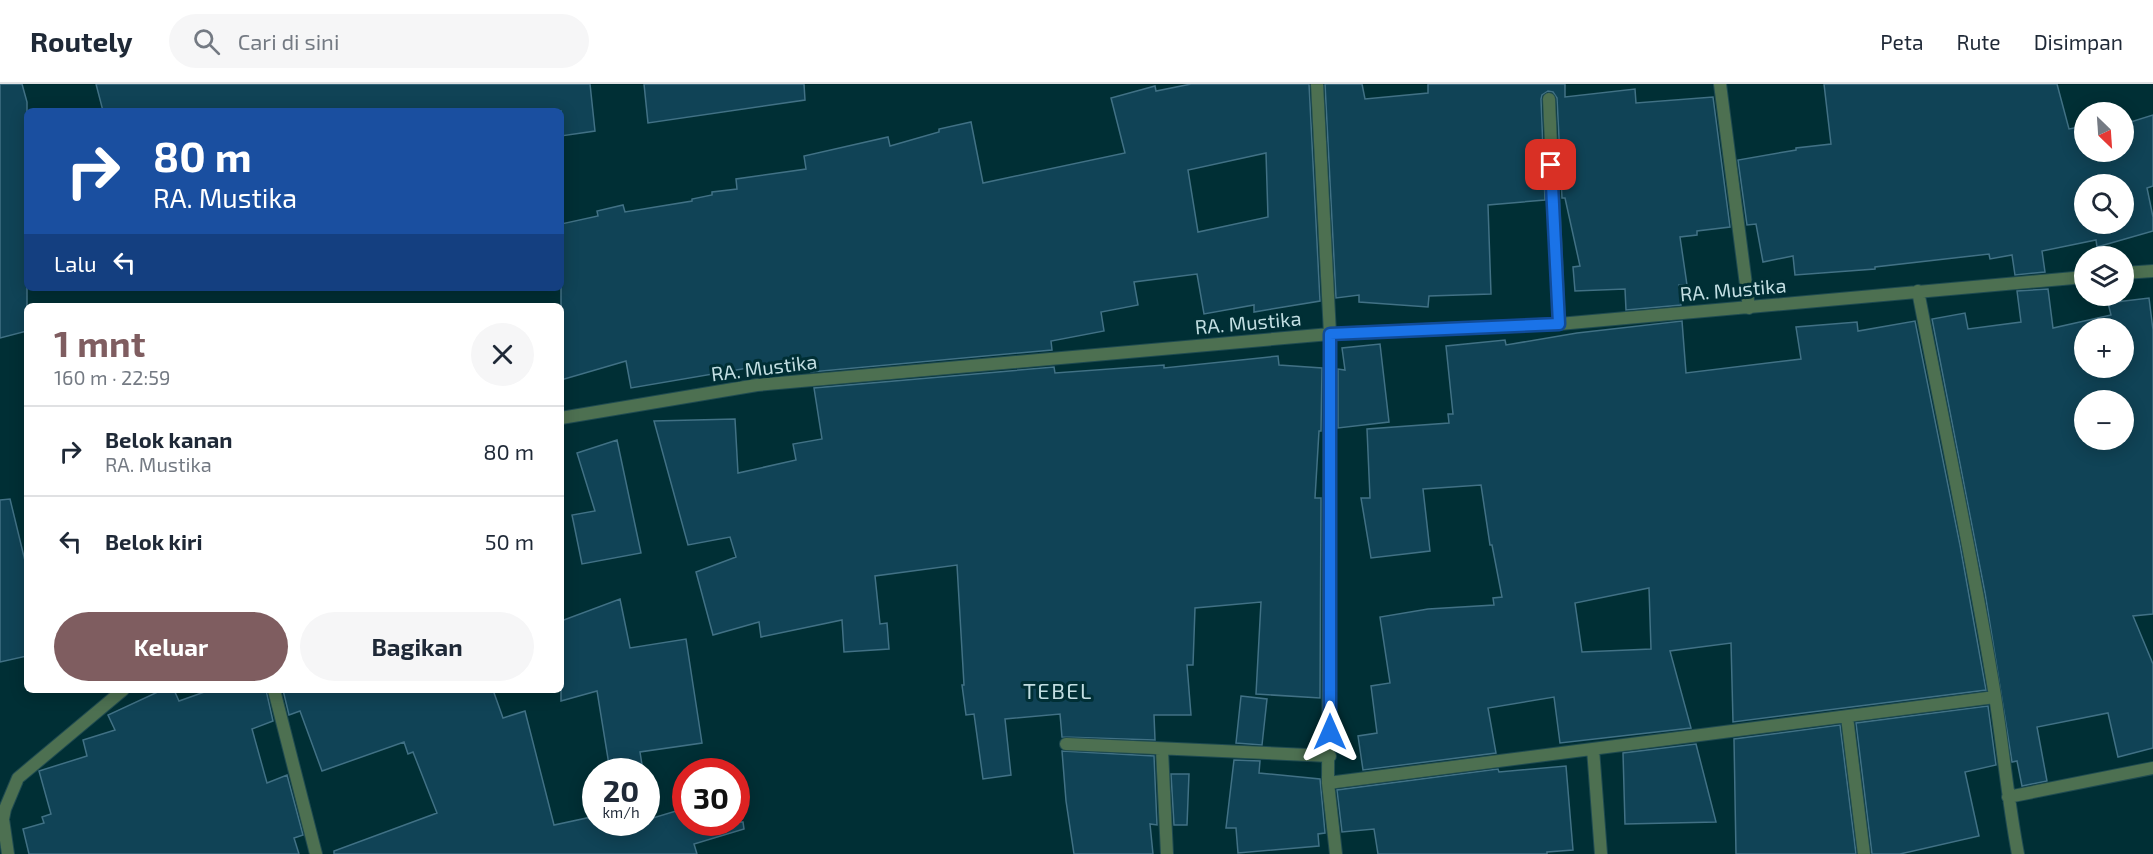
<!DOCTYPE html>
<html lang="id">
<meta charset="utf-8">
<style>
:root{--surface:#fff;--page:#f6f6f7;--text:#1f2937;--muted:#747a83;--line:#e0e1e3;--accent:#7f5d60}
body{margin:0;font-family:"Exo 2",sans-serif;background:var(--page);color:var(--text);height:100vh;display:flex;flex-direction:column;font-size:22px;white-space:nowrap}
*{box-sizing:border-box;margin:0}
p{font-size:20px;color:var(--muted)}
.icon{flex:none;width:33px;height:33px;fill:none;stroke:currentColor;stroke-width:2;stroke-linecap:round;stroke-linejoin:round}
.map{position:relative;flex:1;overflow:hidden}
.panel{position:absolute;left:24px;top:219px;width:540px;height:390px;display:flex;flex-direction:column;background:var(--surface);border-radius:9px;box-shadow:0 3px 15px #0003}
.panel>*{flex:none}
.top-card{position:absolute;left:24px;top:24px;width:540px;height:183px;border-radius:9px;box-shadow:0 3px 15px #0003;background:#1a4fa0;color:#fff;overflow:hidden}
.needle{width:39px;rotate:155deg}
.buttons{position:absolute;left:2074px;top:18px;display:grid;gap:12px}
.buttons a{display:grid;place-items:center;width:60px;height:60px;border-radius:50%;background:var(--surface);box-shadow:0 3px 15px #0003;font-size:30px}
.speed{position:absolute;left:582px;top:674px;display:flex;gap:12px;font-size:30px;font-weight:700;text-align:center}
.speed>*{display:grid;place-content:center;width:78px;height:78px;border-radius:50%;background:var(--surface);box-shadow:0 3px 15px #0003;line-height:1}
.speed small{font-size:15px;font-weight:400}
.speed .limit{border:9px solid #d22;background:#fff;color:#111}
.pin{position:absolute;display:grid;place-items:center;width:51px;height:51px;color:#fff;margin:-26px;border-radius:12px;box-shadow:0 3px 9px #0006}
.me{position:absolute;width:66px;margin:-33px;rotate:0deg;stroke-linejoin:round;filter:drop-shadow(0 0 4px #0008)}
.turn{display:flex;align-items:center;gap:21px;height:126px;padding:0 30px;font-size:27px}
.turn .icon{width:78px;height:78px;stroke-width:2.5}
.turn b{display:block;font-size:42px;line-height:51px}
.then{display:flex;align-items:center;height:57px;padding:0 30px;background:#0003;gap:12px;font-size:22px}
.round{display:grid;place-items:center;flex:none;width:63px;height:63px;border-radius:32px;background:var(--page)}
.head{display:flex;align-items:center;justify-content:space-between;height:102px;padding:0 30px}
h1{font-size:36px;font-weight:700;line-height:45px;color:var(--accent)}
.primary-button{display:flex;gap:12px;margin-top:auto;padding:12px 30px}
.primary-button a{flex:1;height:69px;border-radius:36px;background:var(--accent);color:#fff;font-size:24px;font-weight:700;line-height:69px;text-align:center}
.primary-button a+a{background:var(--page);color:var(--text)}
ul{padding:0;list-style:none}
li{display:flex;align-items:center;gap:18px;height:90px;padding:0 30px;border-top:2px solid var(--line)}
li div{flex:1}
li b{display:block;font-size:22px}
li em{font-style:normal}
header{display:flex;align-items:center;gap:36px;box-sizing:border-box;height:84px;padding:0 30px;background:var(--surface);border-bottom:2px solid var(--line)}
header strong{font-size:28px}
nav{display:flex;gap:33px;margin-inline-start:auto;font-size:21px}
.search{width:420px;height:54px;background:var(--page);display:flex;align-items:center;gap:15px;box-sizing:border-box;padding:0 21px;border-radius:33px;color:var(--muted);font-size:22px}
.map>svg:first-child{display:block}
.building{fill:#104356;stroke:#417185;stroke-width:1.5;fill-rule:evenodd}
.lines{fill:none;stroke-linecap:round;stroke-linejoin:round}
.minor-casing{stroke:#1f4b51;stroke-width:14}
.minor{stroke:#4d7051;stroke-width:12}
.route-casing{stroke:#114b97;stroke-width:15}
.route{stroke:#1a73e8;stroke-width:10}
.labels{text-anchor:middle;dominant-baseline:central;stroke-width:6;stroke-linejoin:round;paint-order:stroke}
.street-label{font-size:20px;fill:#c2dee2;stroke:#002f35}
.quarter-label{font-size:22px;letter-spacing:1.5px;fill:#c2dee2;stroke:#002f35}
</style>
<header>
<strong>Routely</strong>
<div class="search"><svg class="icon" aria-label="search" viewBox="0 0 24 24"><circle cx="10" cy="10" r="6"/><path d="M15 15l6 6"/></svg>Cari di sini</div>
<nav><a>Peta</a><a>Rute</a><a>Disimpan</a></nav>
</header>
<div class="map">
<svg width="2153" height="770" viewBox="0 0 2153 770">
<rect width="100%" height="100%" fill="#002f35"/>
<path class="building" d="M 0,0 L 22,0 L 27,18 L 27,247 L 0,254 Z
M 96,0 L 590,0 L 595,47 L 561,52 L 561,27 L 103,27 Z
M 644,0 L 804,0 L 805,16 L 648,39 Z
M 1191,0 L 1309,0 L 1320,217 L 1254,228 L 1254,221 L 1204,230 L 1197,190 L 1134,198 L 1138,221 L 1101,228 L 1104,247 L 1051,257 L 1052,266 L 811,288 L 810,280 L 790,283 L 789,277 L 631,304 L 626,277 L 561,296 L 561,140 L 598,132 L 597,127 L 623,121 L 625,128 L 692,117 L 692,115 L 712,111 L 712,108 L 737,105 L 736,95 L 806,85 L 804,72 L 888,53 L 890,62 L 939,48 L 939,45 L 971,38 L 983,99 L 1125,69 L 1111,14 L 1155,2 L 1156,7 ZM 1266,69 L 1268,133 L 1198,148 L 1188,86 Z
M 1325,0 L 1362,0 L 1365,15 L 1428,9 L 1428,0 L 1565,0 L 1565,13 L 1635,5 L 1636,19 L 1713,13 L 1730,143 L 1697,147 L 1697,151 L 1680,153 L 1687,201 L 1679,201 L 1681,221 L 1626,226 L 1625,205 L 1575,207 L 1573,183 L 1580,182 L 1565,114 L 1562,114 L 1557,14 L 1553,8 L 1548,7 L 1542,11 L 1541,15 L 1545,116 L 1488,121 L 1491,210 L 1429,212 L 1428,223 L 1359,218 L 1359,211 L 1336,214 Z
M 1824,0 L 2057,0 L 2069,45 L 2085,42 L 2085,68 L 2124,68 L 2124,40 L 2153,31 L 2153,102 L 2147,104 L 2153,133 L 2153,147 L 2097,163 L 2096,156 L 2042,167 L 2045,188 L 2015,191 L 2012,171 L 1990,175 L 1989,170 L 1875,183 L 1875,185 L 1795,191 L 1793,172 L 1763,178 L 1756,140 L 1747,141 L 1738,76 L 1796,66 L 1796,64 L 1831,60 ZM 2085,100 L 2124,100 L 2124,140 L 2085,140 Z
M 2048,205 L 2053,244 L 2111,231 L 2108,219 L 2149,214 L 2153,246 L 2153,530 L 2133,532 L 2153,580 L 2153,664 L 2118,673 L 2108,629 L 2037,643 L 2047,697 L 2022,702 L 2017,677 L 2012,678 L 1985,509 L 1932,235 L 1965,229 L 1968,245 L 2021,238 L 2017,207 ZM 2085,244 L 2124,244 L 2124,284 L 2085,284 ZM 2085,316 L 2124,316 L 2124,356 L 2085,356 Z
M 1682,237 L 1686,289 L 1801,275 L 1796,243 L 1857,238 L 1858,247 L 1915,237 L 1960,461 L 1986,606 L 1733,638 L 1731,559 L 1670,567 L 1691,644 L 1560,659 L 1554,613 L 1488,624 L 1496,669 L 1363,686 L 1358,652 L 1377,649 L 1371,602 L 1390,599 L 1380,533 L 1428,525 L 1494,521 L 1493,514 L 1502,513 L 1492,461 L 1490,461 L 1481,401 L 1423,405 L 1430,467 L 1371,474 L 1361,414 L 1370,414 L 1367,345 L 1449,339 L 1448,330 L 1453,330 L 1446,262 L 1505,256 L 1506,261 L 1577,249 ZM 1649,504 L 1651,565 L 1582,568 L 1575,519 Z
M 1380,260 L 1389,338 L 1338,344 L 1338,285 L 1345,286 L 1342,264 Z
M 1278,272 L 1279,281 L 1322,284 L 1321,347 L 1319,347 L 1315,414 L 1321,414 L 1320,614 L 1256,610 L 1261,518 L 1195,524 L 1193,581 L 1187,581 L 1191,631 L 1154,631 L 1155,656 L 1062,653 L 1060,630 L 1005,635 L 1011,691 L 983,695 L 974,630 L 966,631 L 962,601 L 964,601 L 957,481 L 875,492 L 880,540 L 887,539 L 889,565 L 844,568 L 842,536 L 761,553 L 759,538 L 713,551 L 696,488 L 736,473 L 730,453 L 688,461 L 654,337 L 735,335 L 738,389 L 796,376 L 793,360 L 822,355 L 814,304 L 1054,283 L 1055,289 L 1164,281 L 1164,284 Z
M 617,356 L 641,469 L 582,480 L 572,431 L 595,427 L 577,369 Z
M 10,415 L 27,485 L 27,572 L 0,578 L 0,416 Z
M 620,515 L 630,564 L 686,555 L 702,659 L 640,668 L 643,687 L 610,687 L 597,607 L 561,617 L 561,537 Z
M 162,606 L 174,606 L 179,617 L 210,606 L 266,606 L 273,637 L 252,645 L 267,699 L 287,691 L 303,751 L 294,754 L 299,770 L 29,770 L 23,745 L 44,739 L 42,733 L 51,730 L 39,687 L 87,672 L 83,656 L 115,646 L 108,631 Z
M 283,606 L 493,606 L 503,634 L 525,627 L 554,741 L 596,732 L 596,738 L 646,738 L 646,736 L 686,724 L 686,738 L 743,738 L 744,745 L 694,760 L 697,770 L 334,770 L 334,767 L 437,729 L 413,668 L 408,670 L 404,658 L 322,687 L 300,627 L 289,631 Z
M 1241,612 L 1267,615 L 1262,661 L 1236,659 Z
M 1988,622 L 1996,681 L 1965,688 L 1979,752 L 1900,770 L 1872,770 L 1856,639 Z
M 1840,641 L 1856,770 L 1736,770 L 1734,655 Z
M 1696,660 L 1716,738 L 1625,740 L 1623,669 Z
M 1062,667 L 1154,672 L 1157,741 L 1150,740 L 1153,770 L 1074,770 L 1066,717 Z
M 1234,676 L 1260,677 L 1259,689 L 1320,695 L 1325,749 L 1318,750 L 1319,762 L 1238,769 L 1236,744 L 1226,744 Z
M 1566,682 L 1573,766 L 1547,768 L 1547,770 L 1378,770 L 1374,745 L 1342,748 L 1337,706 L 1498,685 L 1499,688 Z
M 1171,690 L 1189,690 L 1187,741 L 1174,741 Z"/>
<g class="lines">
<g class="minor-casing">
<path id="minor" d="M 1317,0 L 1330,250 L 1328,699 L 1336,770
M 1720,0 L 1749,224
M 1549,15 L 1559,240
M 2124,189 L 2153,187
M 1918,207 C 1944,342 1973,476 1995,612 C 2003,664 2008,717 2018,770
M 561,334 L 757,301 L 1330,250 L 1559,240 L 2085,193
M 274,606 L 316,770
M 1847,633 L 1864,770
M 1066,660 L 1330,672
M 1593,665 L 1601,770
M 1162,666 L 1167,770
M 1328,699 L 1995,613
M 2008,713 L 2153,684
M 8,770 L 3,735 L 5,725 L 18,694 L 123,606"/>
</g>
<use href="#minor" class="minor"/>
</g>
<g class="lines">
<g class="route-casing">
<path id="route" d="M 1330,648 L 1330,250 L 1559,240 L 1551,81"/>
</g>
<use href="#route" class="route"/>
</g>
<g class="labels">
<g class="street-label">
<text transform="translate(1733 205) rotate(-5)">RA. Mustika</text>
<text transform="translate(1248 238) rotate(-5)">RA. Mustika</text>
<text transform="translate(764 283) rotate(-7)">RA. Mustika</text>
</g>
<g class="quarter-label">
<text x="1058" y="606">TEBEL</text>
</g>
</g>
</svg>
<div class="buttons">
<a><svg class="needle" viewBox="-14 -14 28 28"><path d="M0-13l5 13h-10z" fill="#e53935"/><path d="M0 13l5-13h-10z" fill="#747a83"/></svg></a>
<a><svg class="icon" aria-label="search" viewBox="0 0 24 24"><circle cx="10" cy="10" r="6"/><path d="M15 15l6 6"/></svg></a>
<a><svg class="icon" aria-label="layers" viewBox="0 0 24 24"><path d="M12 4l9 5-9 5-9-5zM3 14l9 5 9-5"/></svg></a>
<a>+</a>
<a>−</a>
</div>
<div class="speed"><div>20<small>km/h</small></div><div class="limit">30</div></div>
<div class="pin" style="left:1551px;top:81px;background:#d93025"><svg class="icon" aria-label="arrive" viewBox="0 0 24 24"><path d="M6 21V4h12l-3 4 3 4H6"/></svg></div>
<svg class="me" style="left:1330px;top:648px" viewBox="-20 -20 40 40"><path d="M0-17L14 15 0 8-14 15z" fill="#1a73e8" stroke="#fff" stroke-width="4"/></svg>
<div class="top-card">
<div class="turn"><svg class="icon" aria-label="right" viewBox="0 0 24 24"><path d="M7 20v-9h11M14 6l5 5-5 5"/></svg><div><b>80 m</b>RA. Mustika</div></div>
<div class="then">Lalu<svg class="icon" aria-label="left" viewBox="0 0 24 24"><path d="M17 20v-9H6M10 6l-5 5 5 5"/></svg></div>
</div>
<section class="panel">
<div class="head"><div><h1>1 mnt</h1><p>160 m · 22:59</p></div><a class="round"><svg class="icon" aria-label="close" viewBox="0 0 24 24"><path d="M6 6l12 12M18 6L6 18"/></svg></a></div>
<ul>
<li><svg class="icon" aria-label="right" viewBox="0 0 24 24"><path d="M7 20v-9h11M14 6l5 5-5 5"/></svg><div><b>Belok kanan</b><p>RA. Mustika</p></div><em>80 m</em></li>
<li><svg class="icon" aria-label="left" viewBox="0 0 24 24"><path d="M17 20v-9H6M10 6l-5 5 5 5"/></svg><div><b>Belok kiri</b></div><em>50 m</em></li>
</ul>
<div class="primary-button"><a>Keluar</a><a>Bagikan</a></div>
</section>
</div>
